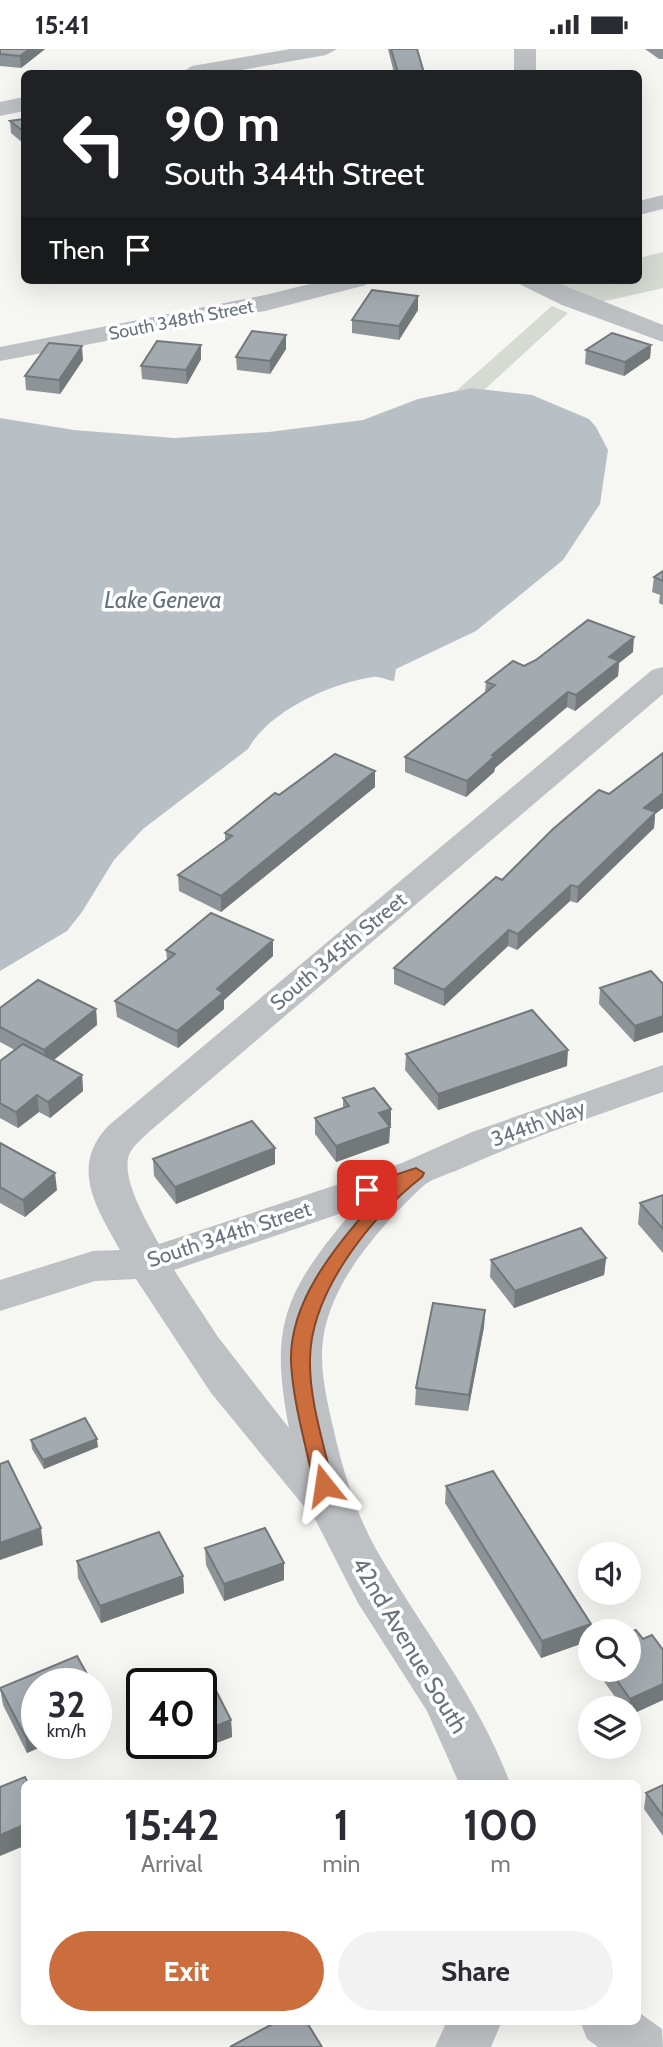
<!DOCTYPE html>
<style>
:root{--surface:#fff;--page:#f2f2f3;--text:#2b2b33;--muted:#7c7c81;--accent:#cc6d3e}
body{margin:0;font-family:Cabin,sans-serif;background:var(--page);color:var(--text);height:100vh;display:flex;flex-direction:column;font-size:26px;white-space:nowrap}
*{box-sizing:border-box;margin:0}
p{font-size:23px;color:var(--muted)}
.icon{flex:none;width:38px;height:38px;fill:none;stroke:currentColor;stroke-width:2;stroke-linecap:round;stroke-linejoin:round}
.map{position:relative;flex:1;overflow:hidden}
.drawer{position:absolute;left:21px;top:1731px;width:620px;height:245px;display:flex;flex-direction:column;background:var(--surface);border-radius:10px;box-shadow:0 7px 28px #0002}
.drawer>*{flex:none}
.hud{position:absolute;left:21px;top:21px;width:621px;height:214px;border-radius:10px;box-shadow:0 7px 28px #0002;background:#202124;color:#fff;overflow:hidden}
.controls{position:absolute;left:578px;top:1493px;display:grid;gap:14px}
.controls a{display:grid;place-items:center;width:63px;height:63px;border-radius:50%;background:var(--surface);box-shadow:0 7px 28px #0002;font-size:35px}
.speed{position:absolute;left:21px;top:1619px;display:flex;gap:14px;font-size:35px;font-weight:700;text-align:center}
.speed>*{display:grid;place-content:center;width:91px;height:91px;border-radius:50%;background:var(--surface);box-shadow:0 7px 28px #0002;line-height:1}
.speed small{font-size:18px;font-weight:400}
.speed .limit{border:4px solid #111;border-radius:10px;background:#fff;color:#111}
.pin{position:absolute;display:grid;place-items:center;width:60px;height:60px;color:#fff;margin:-30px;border-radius:14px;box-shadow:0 4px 10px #0006}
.me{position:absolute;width:77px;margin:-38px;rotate:345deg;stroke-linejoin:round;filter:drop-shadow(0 0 5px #0008)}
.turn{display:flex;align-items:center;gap:24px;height:147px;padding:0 28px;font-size:32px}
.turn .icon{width:91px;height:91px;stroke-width:2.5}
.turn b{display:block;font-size:49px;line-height:60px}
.then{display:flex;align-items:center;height:66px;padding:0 28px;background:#0003;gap:14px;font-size:26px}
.eta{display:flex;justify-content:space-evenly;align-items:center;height:119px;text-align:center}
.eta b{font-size:42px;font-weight:700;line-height:49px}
.cta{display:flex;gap:14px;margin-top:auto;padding:14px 28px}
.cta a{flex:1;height:80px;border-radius:42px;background:var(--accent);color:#fff;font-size:28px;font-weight:700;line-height:80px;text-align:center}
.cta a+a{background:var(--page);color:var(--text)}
.status{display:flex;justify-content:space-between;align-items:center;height:49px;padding:0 35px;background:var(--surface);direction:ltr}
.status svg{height:19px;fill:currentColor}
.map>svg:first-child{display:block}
.green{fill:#d5dad3}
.water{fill:#b8c0c5}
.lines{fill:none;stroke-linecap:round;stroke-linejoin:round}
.minor{fill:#bec1c4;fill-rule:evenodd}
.wall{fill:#8d9397}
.shaded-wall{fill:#73787b}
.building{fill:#a4abb0;stroke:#73787b;stroke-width:2}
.route{fill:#cc6d3e;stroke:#854728;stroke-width:2}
.labels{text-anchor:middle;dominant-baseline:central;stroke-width:7;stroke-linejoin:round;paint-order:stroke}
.far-street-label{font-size:18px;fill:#697480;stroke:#fff}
.street-label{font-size:21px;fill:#697480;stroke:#fff}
.water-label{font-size:23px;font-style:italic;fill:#65737d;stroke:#fff}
.near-street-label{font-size:24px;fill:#697480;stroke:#fff}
</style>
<div class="status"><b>15:41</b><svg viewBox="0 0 49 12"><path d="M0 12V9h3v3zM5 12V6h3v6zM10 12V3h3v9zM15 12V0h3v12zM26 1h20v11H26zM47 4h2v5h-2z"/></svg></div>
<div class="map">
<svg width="663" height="1998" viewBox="0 0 663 1998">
<rect width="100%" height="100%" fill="#f6f6f3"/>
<path class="green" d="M 663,203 L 663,239 L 592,255 L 542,231 L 639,231 L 639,209 Z
M 552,257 L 568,264 L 483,342 L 471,339 L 456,342 Z"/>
<path class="water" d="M 471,339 L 532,346 L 589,370 L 596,378 L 608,401 L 600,455 L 563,511 L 476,582 L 396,620 L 394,632 C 387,632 381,627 373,628 C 331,634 269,662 248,700 L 143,780 L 114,811 L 82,863 L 67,882 L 0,922 L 0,369 L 74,381 L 174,389 L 269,383 L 363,371 L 418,350 Z"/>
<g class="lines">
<path class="minor" d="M 290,0 L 337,0 L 326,6 L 225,24 L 181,24 L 192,17 Z
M 514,0 L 536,0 L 536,24 L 514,24 Z
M 24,48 L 24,62 L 0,67 L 0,53 Z
M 663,146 L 663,160 L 639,166 L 639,152 Z
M 326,231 L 370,231 L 366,236 L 265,262 L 0,312 L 0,298 L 265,246 Z
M 517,231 L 550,231 L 663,276 L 663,293 L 562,256 L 521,236 Z
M 663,618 L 663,645 L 150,1082 C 144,1088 135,1095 131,1102 C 117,1124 148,1175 159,1195 L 402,1114 L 472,1083 L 663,1016 L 663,1043 C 595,1067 526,1090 460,1120 C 449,1125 430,1130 422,1138 C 377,1181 322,1241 322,1307 C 322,1335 330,1364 336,1391 C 345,1428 357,1466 376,1500 C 421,1579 478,1648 510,1734 L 459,1734 L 427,1662 L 358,1554 L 316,1472 L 211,1344 L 136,1230 L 95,1232 L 0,1262 L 0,1231 L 93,1202 L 120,1201 C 97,1159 69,1119 108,1077 L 652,621 ZM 354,1160 C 287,1241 268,1273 289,1379 L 218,1288 L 174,1221 Z
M 637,1962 L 662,1980 L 663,1998 L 598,1998 L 587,1990 L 580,1972 L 637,1972 Z
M 447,1972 L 502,1972 L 491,1998 L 435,1998 Z"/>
</g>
<path class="wall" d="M 0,0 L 45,0 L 21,19 L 0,17 Z
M 388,0 L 417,0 L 424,24 L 394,24 Z
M 645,0 L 663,0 L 663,10 L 659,10 Z
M 24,70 L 24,95 L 11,84 L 10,72 Z
M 418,261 L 399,291 L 352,284 L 352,271 Z
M 286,286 L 286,300 L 270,325 L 237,321 L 236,308 Z
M 651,296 L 650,309 L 624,327 L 585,315 L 586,301 Z
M 201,310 L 187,335 L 142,330 L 141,317 Z
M 83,311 L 60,345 L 26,341 L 25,327 Z
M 663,522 L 663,556 L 659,554 L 660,546 L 652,543 L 654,528 Z
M 633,603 L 619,614 L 618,627 L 575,662 L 567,658 L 495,719 L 494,723 L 466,748 L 405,723 L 405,708 L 485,644 L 486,633 L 524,617 Z
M 663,704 L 663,759 L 655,765 L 654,779 L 577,854 L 570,852 L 517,901 L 508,897 L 444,957 L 394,935 L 394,919 L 609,745 Z
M 375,722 L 375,738 L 221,863 L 179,842 L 178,826 L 225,793 L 225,784 L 279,746 Z
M 166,901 L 273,907 L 224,951 L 224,960 L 178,999 L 117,968 L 115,952 L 167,911 Z
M 663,935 L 663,983 L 634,993 L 599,955 L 600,939 Z
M 0,959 L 96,960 L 97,976 L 54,1011 L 82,1026 L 83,1042 L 50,1069 L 39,1063 L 18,1079 L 0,1069 L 0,1012 L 15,1001 L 0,993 Z
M 406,1005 L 567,1017 L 438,1061 L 405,1021 Z
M 343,1049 L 391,1060 L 389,1094 L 336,1113 L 315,1085 L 315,1069 L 343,1059 Z
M 0,1094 L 57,1141 L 25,1168 L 0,1154 Z
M 275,1099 L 275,1115 L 176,1155 L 154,1127 L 153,1110 Z
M 663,1146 L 663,1204 L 638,1175 L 640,1154 Z
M 606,1209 L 604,1226 L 514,1259 L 490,1228 L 491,1211 Z
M 485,1261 L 484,1278 L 468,1362 L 415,1356 L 416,1339 Z
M 31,1391 L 98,1398 L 44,1420 L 32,1400 Z
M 446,1437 L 589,1592 L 541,1609 L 445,1454 Z
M 205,1499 L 284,1514 L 284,1531 L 224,1552 L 206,1516 Z
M 77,1512 L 183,1527 L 184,1544 L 101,1574 L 78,1529 Z
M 643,1590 L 663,1601 L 663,1651 L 628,1667 L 628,1659 L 623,1659 L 595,1620 L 628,1620 Z
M 0,1639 L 37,1694 L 50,1694 L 27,1704 L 3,1656 Z
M 231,1671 L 232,1688 L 180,1708 L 173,1694 L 201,1694 Z
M 663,1736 L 663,1787 L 644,1760 L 646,1744 Z"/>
<path class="shaded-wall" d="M 30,0 L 45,0 L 21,19 L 20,7 Z
M 418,247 L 418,261 L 399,291 L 399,277 Z
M 286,286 L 286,300 L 270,325 L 270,312 Z
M 201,296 L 201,310 L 187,335 L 186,321 Z
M 651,296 L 650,309 L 624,327 L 625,313 Z
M 82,297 L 83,311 L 60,345 L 59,331 Z
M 634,588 L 633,603 L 619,614 L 618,627 L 575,662 L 576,646 L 609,608 Z
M 568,643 L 567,658 L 495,719 L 494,723 L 466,748 L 467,732 L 492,706 Z
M 375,722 L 375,738 L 221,863 L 221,847 Z
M 663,744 L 663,759 L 655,765 L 654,779 L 577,854 L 578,838 L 644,759 Z
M 571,836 L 570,852 L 517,901 L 518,885 Z
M 509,881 L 508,897 L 444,957 L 444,941 Z
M 273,891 L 273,907 L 224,951 L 224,960 L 178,999 L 177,982 L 217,940 Z
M 96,960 L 97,976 L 46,1017 L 44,1001 Z
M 663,967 L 663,983 L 634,993 L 635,977 Z
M 568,1001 L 567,1017 L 438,1061 L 438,1045 Z
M 82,1026 L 83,1042 L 50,1069 L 48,1053 Z
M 37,1046 L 39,1063 L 18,1079 L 16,1063 Z
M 391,1060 L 391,1077 L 379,1081 L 379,1064 Z
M 390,1078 L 389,1094 L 336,1113 L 336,1097 Z
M 275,1099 L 275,1115 L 176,1155 L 175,1138 Z
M 55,1124 L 57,1141 L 25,1168 L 23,1151 Z
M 606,1209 L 604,1226 L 514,1259 L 515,1242 Z
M 485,1261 L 484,1278 L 468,1362 L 469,1346 Z
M 97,1390 L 98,1398 L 44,1420 L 43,1411 Z
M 41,1479 L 43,1496 L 0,1511 L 0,1494 Z
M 284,1514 L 284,1531 L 224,1552 L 224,1535 Z
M 183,1527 L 184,1544 L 101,1574 L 100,1557 Z
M 591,1575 L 589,1592 L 541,1609 L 542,1592 Z
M 663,1635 L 663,1651 L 628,1667 L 630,1650 Z
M 103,1654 L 105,1671 L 96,1674 L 96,1657 Z
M 231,1671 L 232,1688 L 180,1708 L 179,1694 L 201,1694 L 201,1683 Z
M 37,1682 L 37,1694 L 50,1694 L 27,1704 L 25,1687 Z
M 24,1776 L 24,1797 L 0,1807 L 0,1786 Z"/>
<path class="building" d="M 0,0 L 30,0 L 20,7 L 0,5 Z
M 391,0 L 417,0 L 424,24 L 398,24 Z
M 24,70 L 24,83 L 10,72 Z
M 372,241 L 418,247 L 399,277 L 352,271 Z
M 252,282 L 286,286 L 270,312 L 236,308 Z
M 612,284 L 651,296 L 625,313 L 586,301 Z
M 157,292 L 201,296 L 186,321 L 141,317 Z
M 49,294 L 82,297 L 59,331 L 25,327 Z
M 663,522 L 663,532 L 654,528 Z
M 588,571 L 634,588 L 609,608 L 619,612 L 576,646 L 568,643 L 492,706 L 495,707 L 467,732 L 405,708 L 495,636 L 486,633 L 513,612 L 524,617 L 536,611 Z
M 663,704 L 663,744 L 644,759 L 656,763 L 578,838 L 571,836 L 518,885 L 509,881 L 444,941 L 394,919 L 496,828 L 502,831 L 553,780 L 599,741 L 609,745 Z
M 335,705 L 375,722 L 221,847 L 178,826 L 232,787 L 225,784 L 275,744 L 279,746 Z
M 211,864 L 273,891 L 217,940 L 223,944 L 177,982 L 115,952 L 175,905 L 166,901 Z
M 651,922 L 663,935 L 663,967 L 635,977 L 600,939 Z
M 38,931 L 96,960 L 44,1001 L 0,978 L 0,959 Z
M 532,961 L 568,1001 L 438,1045 L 406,1005 Z
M 23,995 L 82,1026 L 48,1053 L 37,1046 L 16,1063 L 0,1054 L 0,1012 Z
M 374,1039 L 391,1060 L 379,1064 L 390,1078 L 336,1097 L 315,1069 L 349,1057 L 343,1049 Z
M 252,1072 L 275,1099 L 175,1138 L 153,1110 Z
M 0,1094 L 55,1124 L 23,1151 L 0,1138 Z
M 663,1146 L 663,1180 L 640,1154 Z
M 581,1179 L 606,1209 L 515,1242 L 491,1211 Z
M 433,1254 L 485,1261 L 469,1346 L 416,1339 Z
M 85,1369 L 97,1390 L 43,1411 L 31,1391 Z
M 8,1412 L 41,1479 L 0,1494 L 0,1415 Z
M 493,1422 L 591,1575 L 542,1592 L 446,1437 Z
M 265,1479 L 284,1514 L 224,1535 L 205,1499 Z
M 159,1483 L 183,1527 L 100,1557 L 77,1512 Z
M 636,1581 L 643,1590 L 652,1586 L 663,1601 L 663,1635 L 630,1650 L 609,1620 L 628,1620 L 628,1584 Z
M 77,1607 L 92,1634 L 37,1634 L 37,1682 L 25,1687 L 0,1639 Z
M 208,1626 L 231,1671 L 201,1683 L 201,1634 L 184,1634 Z
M 96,1642 L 103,1654 L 96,1657 Z
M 25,1728 L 28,1734 L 24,1734 L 24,1776 L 0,1786 L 0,1738 Z
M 663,1736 L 663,1767 L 646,1744 Z
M 278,1972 L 306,1972 L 322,1998 L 230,1998 Z"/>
<path class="route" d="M 416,1119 L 424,1124 L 422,1128 C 371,1168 311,1242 310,1310 C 309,1351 324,1395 333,1436 L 324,1443 L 314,1436 C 306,1396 293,1354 291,1313 C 289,1246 344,1189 384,1141 L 367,1146 L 359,1141 L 361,1137 Z"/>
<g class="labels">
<g class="far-street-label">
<text transform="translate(181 271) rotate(-11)">South 348th Street</text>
</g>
<g class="street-label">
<text transform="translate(338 902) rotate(-40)">South 345th Street</text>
<text transform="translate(538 1074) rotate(-20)">344th Way</text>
<text transform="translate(229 1185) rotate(-18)">South 344th Street</text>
</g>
<g class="water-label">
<text x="163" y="551">Lake Geneva</text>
</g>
<g class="near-street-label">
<text transform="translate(410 1596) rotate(59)">42nd Avenue South</text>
</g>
</g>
</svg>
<div class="controls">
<a><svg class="icon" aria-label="sound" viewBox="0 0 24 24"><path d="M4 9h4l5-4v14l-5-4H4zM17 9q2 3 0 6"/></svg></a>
<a><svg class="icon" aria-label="search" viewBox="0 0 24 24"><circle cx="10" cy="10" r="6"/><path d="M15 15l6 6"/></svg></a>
<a><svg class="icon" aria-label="layers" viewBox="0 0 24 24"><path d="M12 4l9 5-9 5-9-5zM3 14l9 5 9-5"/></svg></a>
</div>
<div class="speed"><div>32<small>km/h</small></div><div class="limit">40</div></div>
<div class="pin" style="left:367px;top:1141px;background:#d93025"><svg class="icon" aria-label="arrive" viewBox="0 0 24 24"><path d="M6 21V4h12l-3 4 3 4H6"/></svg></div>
<svg class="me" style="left:324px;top:1436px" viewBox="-20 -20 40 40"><path d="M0-17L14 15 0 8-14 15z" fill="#cc6d3e" stroke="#fff" stroke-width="4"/></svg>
<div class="hud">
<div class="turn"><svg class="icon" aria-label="left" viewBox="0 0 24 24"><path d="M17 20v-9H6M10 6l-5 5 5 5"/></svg><div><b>90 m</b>South 344th Street</div></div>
<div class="then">Then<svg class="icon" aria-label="arrive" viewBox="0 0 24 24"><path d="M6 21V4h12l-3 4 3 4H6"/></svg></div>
</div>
<section class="drawer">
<div class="eta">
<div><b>15:42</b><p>Arrival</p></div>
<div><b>1</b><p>min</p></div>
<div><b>100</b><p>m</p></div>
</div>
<div class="cta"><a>Exit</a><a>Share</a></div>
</section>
</div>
